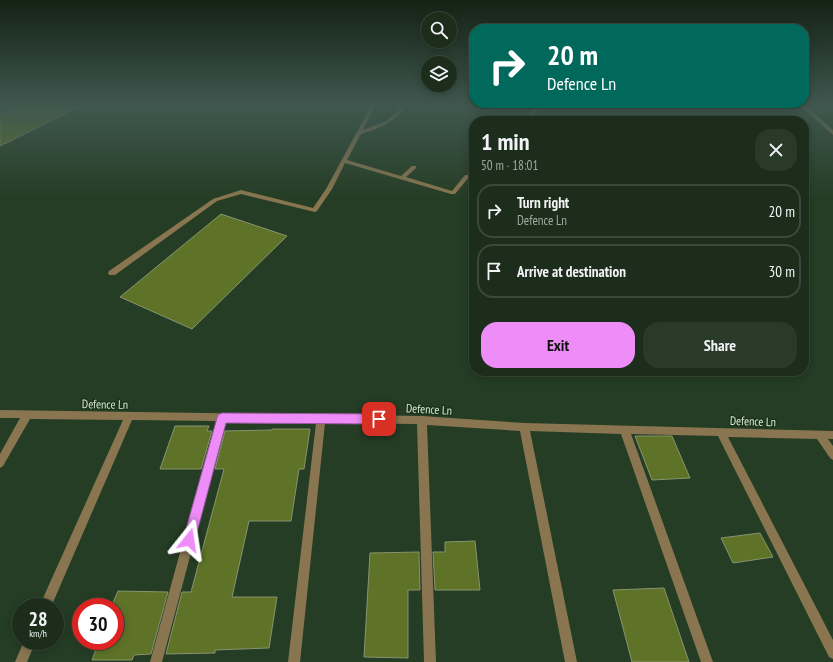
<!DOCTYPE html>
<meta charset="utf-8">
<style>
:root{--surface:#1c2e1b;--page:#293a28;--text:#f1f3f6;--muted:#a0a8a3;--line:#3a4a3a;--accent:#ee8cf8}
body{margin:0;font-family:"PT Sans Narrow",sans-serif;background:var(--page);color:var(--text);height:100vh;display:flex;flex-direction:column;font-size:15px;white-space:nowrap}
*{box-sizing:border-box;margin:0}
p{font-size:13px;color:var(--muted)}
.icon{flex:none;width:22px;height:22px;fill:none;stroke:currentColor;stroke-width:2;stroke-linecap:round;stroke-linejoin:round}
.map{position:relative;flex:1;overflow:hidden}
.drawer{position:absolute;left:469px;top:116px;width:340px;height:260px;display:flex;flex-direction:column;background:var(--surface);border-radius:16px;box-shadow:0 2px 10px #0003,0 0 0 1px var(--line)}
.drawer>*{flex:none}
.hud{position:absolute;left:469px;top:24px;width:340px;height:84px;border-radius:16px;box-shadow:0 2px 10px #0003,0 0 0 1px var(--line);background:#00695c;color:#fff;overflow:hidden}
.tools{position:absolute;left:421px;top:12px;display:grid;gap:8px}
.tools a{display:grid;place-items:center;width:36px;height:36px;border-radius:50%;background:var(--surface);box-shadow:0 2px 10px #0003,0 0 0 1px var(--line);font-size:20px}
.speed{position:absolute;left:12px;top:598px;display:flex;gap:8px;font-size:20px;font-weight:700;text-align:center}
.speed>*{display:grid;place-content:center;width:52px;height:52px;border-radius:50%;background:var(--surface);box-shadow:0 2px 10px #0003,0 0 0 1px var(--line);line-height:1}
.speed small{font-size:10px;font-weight:400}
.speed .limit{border:6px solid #d22;background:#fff;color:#111}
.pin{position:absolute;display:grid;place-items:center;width:34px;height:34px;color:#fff;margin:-17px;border-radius:8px;box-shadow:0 2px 6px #0006}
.me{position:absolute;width:44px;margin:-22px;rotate:15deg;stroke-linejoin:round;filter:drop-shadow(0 0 3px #0008)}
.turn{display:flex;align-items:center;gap:14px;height:84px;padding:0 12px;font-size:18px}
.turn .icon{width:52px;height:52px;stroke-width:2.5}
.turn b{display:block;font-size:28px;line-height:34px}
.round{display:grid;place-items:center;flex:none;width:42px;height:42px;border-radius:16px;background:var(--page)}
.summary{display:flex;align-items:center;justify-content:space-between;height:68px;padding:0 12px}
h1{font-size:24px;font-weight:600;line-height:30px}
.primary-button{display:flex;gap:8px;margin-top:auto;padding:8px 12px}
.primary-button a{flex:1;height:46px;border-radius:16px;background:var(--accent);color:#111;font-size:16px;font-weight:600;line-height:46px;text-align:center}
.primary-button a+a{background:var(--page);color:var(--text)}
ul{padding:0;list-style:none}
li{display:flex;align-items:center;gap:12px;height:54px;margin:0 8px 6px;padding:0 4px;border:2px solid var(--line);border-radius:16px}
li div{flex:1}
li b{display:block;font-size:15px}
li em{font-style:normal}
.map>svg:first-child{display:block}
.building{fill:#5e7327;stroke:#879470}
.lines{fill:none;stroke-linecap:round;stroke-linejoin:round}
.service{fill:#897650;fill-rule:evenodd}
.minor{fill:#897650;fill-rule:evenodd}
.route{fill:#ee8cf8;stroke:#9b5ba1}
.labels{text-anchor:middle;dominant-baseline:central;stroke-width:3;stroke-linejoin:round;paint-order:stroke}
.street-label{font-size:12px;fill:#d9e8d8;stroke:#1b331a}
</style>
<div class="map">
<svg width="833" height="662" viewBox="0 0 833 662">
<rect width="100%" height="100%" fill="#253d24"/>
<path class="building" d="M 19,106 L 81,106 L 0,146 L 0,114 Z
M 221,214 L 287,236 L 192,329 L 120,297 Z
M 175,426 L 209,426 L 207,431 L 212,431 L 201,469 L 160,469 Z
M 272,429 L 310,429 L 304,469 L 299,469 L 291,521 L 249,521 L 232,597 L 277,597 L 269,648 L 215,650 L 215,653 L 166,654 L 182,592 L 191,592 L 210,521 L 224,469 L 215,469 L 225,431 L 272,430 Z
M 635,436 L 672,436 L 690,478 L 652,480 Z
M 760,533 L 773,557 L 733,563 L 721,538 Z
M 475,541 L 480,590 L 435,590 L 433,552 L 445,552 L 445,542 Z
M 419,552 L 420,590 L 408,590 L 408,658 L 364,657 L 370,553 Z
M 664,588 L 689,662 L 632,662 L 613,590 Z
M 118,591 L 168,592 L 151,654 L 134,655 L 132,660 L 92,660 L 99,641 L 115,641 L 115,607 L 111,607 Z"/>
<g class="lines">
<path class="service" d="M 371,106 L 375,106 L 363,130 L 386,121 L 400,109 L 399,106 L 403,106 L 404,109 C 393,123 378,129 361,134 L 347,160 L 401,176 L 412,166 L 416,166 L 416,168 L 406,177 L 452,191 L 465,175 L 469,175 L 469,177 L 455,194 L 451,194 L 345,163 L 332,189 L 317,211 L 315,212 L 241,194 L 217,201 L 115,275 L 109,275 L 108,273 L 109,271 L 213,199 L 241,190 L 313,208 L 326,189 Z
M 466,106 L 471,106 L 467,109 L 465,108 Z
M 525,106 L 535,106 L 541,108 L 531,117 L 529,116 L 535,109 Z
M 801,106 L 806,106 L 833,130 L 833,135 Z"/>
<path class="minor" d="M 0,410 L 422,416 L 524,423 L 833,431 L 833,439 L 828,439 L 833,446 L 833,460 L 830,458 L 817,439 L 728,437 L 833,640 L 833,659 L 829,657 L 718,436 L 631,434 L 713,662 L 701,662 L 621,434 L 530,431 L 577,662 L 565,662 L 520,431 L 427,425 L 436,662 L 424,662 L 417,424 L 325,423 L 300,662 L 288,662 L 316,423 L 226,421 L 162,662 L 150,662 L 216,421 L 132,420 L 51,607 L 39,607 L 123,420 L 30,419 L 3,466 L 0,468 L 0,454 L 20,418 L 0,418 Z
M 24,641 L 36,641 L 27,662 L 15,662 Z"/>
</g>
<linearGradient id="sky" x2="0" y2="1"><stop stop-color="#142214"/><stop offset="0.53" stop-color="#405750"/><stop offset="1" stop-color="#405750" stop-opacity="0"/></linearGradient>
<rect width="833" height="199" fill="url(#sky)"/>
<path class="route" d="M 222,413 L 379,414 L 382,416 L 384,419 L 382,423 L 379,424 L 226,423 L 195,540 L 194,544 L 189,546 L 185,544 L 183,540 L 217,418 L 218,415 Z"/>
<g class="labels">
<g class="street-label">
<text transform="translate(105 404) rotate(1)">Defence Ln</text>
<text transform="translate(429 409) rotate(3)">Defence Ln</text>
<text transform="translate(753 421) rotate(2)">Defence Ln</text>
</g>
</g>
</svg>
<div class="tools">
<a><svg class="icon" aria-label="search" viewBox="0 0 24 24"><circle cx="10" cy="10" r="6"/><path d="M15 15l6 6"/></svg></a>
<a><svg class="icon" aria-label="layers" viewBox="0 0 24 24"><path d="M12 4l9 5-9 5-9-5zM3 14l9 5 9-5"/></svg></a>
</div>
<div class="speed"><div>28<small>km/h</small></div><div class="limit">30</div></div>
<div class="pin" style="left:379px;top:419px;background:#d93025"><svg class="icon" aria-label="arrive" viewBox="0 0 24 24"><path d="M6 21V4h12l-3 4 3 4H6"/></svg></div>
<svg class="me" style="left:189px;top:540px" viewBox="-20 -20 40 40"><path d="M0-17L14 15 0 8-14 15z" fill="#ee8cf8" stroke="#fff" stroke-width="4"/></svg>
<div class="hud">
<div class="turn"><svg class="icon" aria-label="right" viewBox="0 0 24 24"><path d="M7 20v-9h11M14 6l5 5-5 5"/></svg><div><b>20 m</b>Defence Ln</div></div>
</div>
<section class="drawer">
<div class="summary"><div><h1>1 min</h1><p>50 m · 18:01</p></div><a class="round"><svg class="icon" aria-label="close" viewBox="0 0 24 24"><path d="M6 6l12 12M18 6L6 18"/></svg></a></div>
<ul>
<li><svg class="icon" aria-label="right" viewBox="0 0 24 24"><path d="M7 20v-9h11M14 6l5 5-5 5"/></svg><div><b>Turn right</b><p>Defence Ln</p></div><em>20 m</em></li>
<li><svg class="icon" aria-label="arrive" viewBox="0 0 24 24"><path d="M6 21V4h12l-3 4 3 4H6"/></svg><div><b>Arrive at destination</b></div><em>30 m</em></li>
</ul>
<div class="primary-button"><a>Exit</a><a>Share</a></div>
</section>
</div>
